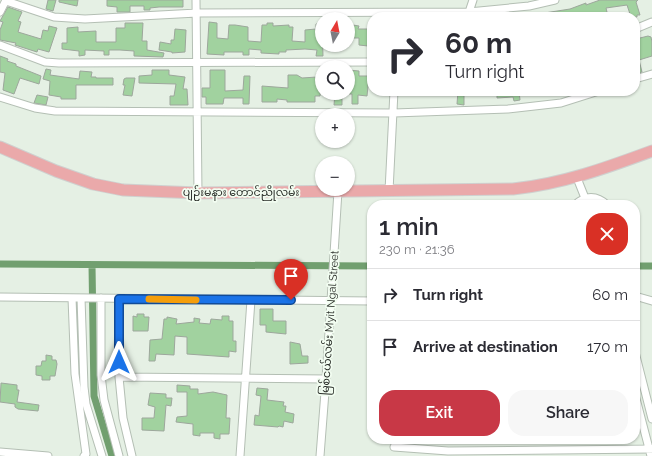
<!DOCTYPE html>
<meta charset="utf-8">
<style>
:root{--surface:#fff;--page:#f7f7f7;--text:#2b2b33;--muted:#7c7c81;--line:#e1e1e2;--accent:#c83846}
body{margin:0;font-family:Raleway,"Noto Sans Myanmar",sans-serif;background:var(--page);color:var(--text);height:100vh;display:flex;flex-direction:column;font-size:15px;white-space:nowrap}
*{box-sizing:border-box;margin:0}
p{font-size:13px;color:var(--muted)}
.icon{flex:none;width:22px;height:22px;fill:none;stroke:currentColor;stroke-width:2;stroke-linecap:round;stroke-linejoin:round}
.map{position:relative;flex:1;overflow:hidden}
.sheet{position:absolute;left:367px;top:200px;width:273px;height:244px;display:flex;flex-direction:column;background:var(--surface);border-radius:16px;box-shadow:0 1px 3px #0004}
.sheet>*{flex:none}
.guide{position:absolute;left:367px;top:12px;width:273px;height:84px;border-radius:16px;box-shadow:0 1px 3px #0004;background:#fff;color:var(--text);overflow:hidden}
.needle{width:26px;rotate:10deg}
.buttons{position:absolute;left:315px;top:12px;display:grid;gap:8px}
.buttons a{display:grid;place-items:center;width:40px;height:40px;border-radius:50%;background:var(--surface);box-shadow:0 1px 3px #0004;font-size:20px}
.pin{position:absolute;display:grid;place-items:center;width:34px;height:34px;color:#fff;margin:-41px -17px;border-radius:50% 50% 50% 0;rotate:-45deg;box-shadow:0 0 4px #0007}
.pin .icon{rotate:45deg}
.me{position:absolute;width:44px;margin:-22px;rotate:0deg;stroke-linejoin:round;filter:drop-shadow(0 0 3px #0008)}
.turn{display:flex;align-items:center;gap:14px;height:84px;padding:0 12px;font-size:18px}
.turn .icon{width:52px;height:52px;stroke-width:2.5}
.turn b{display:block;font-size:28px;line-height:34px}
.round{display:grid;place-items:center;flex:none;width:42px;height:42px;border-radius:16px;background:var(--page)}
.head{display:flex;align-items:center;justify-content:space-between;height:68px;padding:0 12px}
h1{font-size:24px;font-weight:600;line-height:30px}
.cta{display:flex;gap:8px;margin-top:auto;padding:8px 12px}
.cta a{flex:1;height:46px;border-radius:16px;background:var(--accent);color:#fff;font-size:16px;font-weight:600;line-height:46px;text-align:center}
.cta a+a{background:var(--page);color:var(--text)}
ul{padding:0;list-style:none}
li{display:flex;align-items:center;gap:12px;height:52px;padding:0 12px;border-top:1px solid var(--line)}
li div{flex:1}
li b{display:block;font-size:15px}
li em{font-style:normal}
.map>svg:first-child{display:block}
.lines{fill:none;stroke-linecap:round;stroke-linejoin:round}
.canal{stroke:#719f6f;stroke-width:7}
.building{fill:#a1d29f;stroke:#9da79c}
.minor-casing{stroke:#b4bfb4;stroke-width:9}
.primary-casing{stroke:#cfd0cf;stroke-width:13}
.minor{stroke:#fff;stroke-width:7}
.primary{stroke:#eaa9aa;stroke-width:11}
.route-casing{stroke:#114b97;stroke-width:10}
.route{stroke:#1a73e8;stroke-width:7}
.slow{stroke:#f59e0b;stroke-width:7}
.labels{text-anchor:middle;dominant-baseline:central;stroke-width:3.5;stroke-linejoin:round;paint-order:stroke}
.street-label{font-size:11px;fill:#272b26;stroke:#f2fdf1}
</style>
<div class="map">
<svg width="652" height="456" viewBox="0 0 652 456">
<rect width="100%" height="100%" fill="#e5f0e4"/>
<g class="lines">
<path class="canal" d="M 0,264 L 372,266
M 92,265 L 94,396 L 112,456
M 635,266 L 652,266"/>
</g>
<path class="building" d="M 48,0 L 56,0 L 53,11 L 46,9 Z
M 59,0 L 78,0 L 77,6 L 59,2 Z
M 107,0 L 183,0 L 183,7 L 159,7 L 150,8 L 150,10 L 144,10 L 144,6 L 130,6 L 130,12 L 117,12 L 117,7 L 107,6 Z
M 600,0 L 638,0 L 636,2 L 640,15 L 637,15 L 637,17 L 631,17 L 627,5 L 606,8 L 607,12 L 593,17 L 538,17 L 538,14 L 570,9 L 586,3 L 586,5 Z
M 8,7 L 22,12 L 18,21 L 21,22 L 18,32 L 41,39 L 43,30 L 48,31 L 49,26 L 57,28 L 49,52 L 38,49 L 37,52 L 15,45 L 16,43 L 0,40 L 0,30 L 3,22 L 0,21 Z
M 209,22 L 217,23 L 217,38 L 228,39 L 229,25 L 235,25 L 248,27 L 248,41 L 261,42 L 262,25 L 267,25 L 267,23 L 273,23 L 273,26 L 289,25 L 289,27 L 293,27 L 292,41 L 305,42 L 305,30 L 316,29 L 316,24 L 322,24 L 323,56 L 316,56 L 317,50 L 305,49 L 286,50 L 286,52 L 279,52 L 279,54 L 261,53 L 261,50 L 249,49 L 249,55 L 243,55 L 243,52 L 224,52 L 224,55 L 207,54 Z
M 125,23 L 143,23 L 142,41 L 147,41 L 147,50 L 164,53 L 163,57 L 134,56 L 134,51 L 120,50 L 109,50 L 109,55 L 104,55 L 104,51 L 85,50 L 85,55 L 79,56 L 79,51 L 62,49 L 62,43 L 67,43 L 67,28 L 78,27 L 78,32 L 96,31 L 96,42 L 116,42 L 116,28 L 125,28 Z
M 353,25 L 359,26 L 358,29 L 368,29 L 368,46 L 359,45 L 359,38 L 352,38 Z
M 175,29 L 186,30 L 185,52 L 172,53 L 172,52 L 159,50 L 160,42 L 171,44 L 171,40 L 174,40 Z
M 648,36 L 651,37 L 652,42 L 652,56 L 639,60 L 642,72 L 635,74 L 636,39 Z
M 0,56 L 8,59 L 7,61 L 16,64 L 16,66 L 41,76 L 39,84 L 20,78 L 14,94 L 3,90 L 5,73 L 0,72 Z
M 46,69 L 51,70 L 50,75 L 79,79 L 80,71 L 92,72 L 91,77 L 96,77 L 96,78 L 113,78 L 113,85 L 76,85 L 76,99 L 61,99 L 61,97 L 49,95 L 50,81 L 43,79 Z
M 152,70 L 169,70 L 169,75 L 185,77 L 183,89 L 187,89 L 188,105 L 170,105 L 170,96 L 174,96 L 176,84 L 139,83 L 139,76 L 152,75 Z
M 210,70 L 225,70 L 225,91 L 243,90 L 244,76 L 250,76 L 249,104 L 243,104 L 243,98 L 224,98 L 223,104 L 206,104 L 206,97 L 202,97 L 202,88 L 210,88 Z
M 348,70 L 359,71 L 359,76 L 369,76 L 367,96 L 358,95 L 358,104 L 352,104 L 352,94 L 348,94 Z
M 317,73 L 322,73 L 322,78 L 320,96 L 315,96 L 315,102 L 287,102 L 287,100 L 277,99 L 277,102 L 262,102 L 262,86 L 288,88 L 288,75 L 297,75 L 302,78 L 317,77 Z
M 126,78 L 135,78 L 132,96 L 123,95 L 125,85 L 123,85 L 124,79 Z
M 458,91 L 464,91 L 464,105 L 457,104 Z
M 497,91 L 519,91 L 520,100 L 514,101 L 513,97 L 497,98 Z
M 335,93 L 342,93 L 342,105 L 334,105 Z
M 37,95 L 48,97 L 46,105 L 34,103 Z
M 260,309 L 273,309 L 273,321 L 286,321 L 286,334 L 266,332 L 266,325 L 260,325 Z
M 137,314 L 144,314 L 144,317 L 149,317 L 148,331 L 133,331 L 133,316 L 137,317 Z
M 222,316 L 229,316 L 229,321 L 233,321 L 233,341 L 236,341 L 236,352 L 229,351 L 229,357 L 187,354 L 187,337 L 175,336 L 174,355 L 156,354 L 155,361 L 149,361 L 150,340 L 162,339 L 164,319 L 167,319 L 167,317 L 177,319 L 176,324 L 194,322 L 194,318 L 200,319 L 199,323 L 210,324 L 211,319 L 222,320 Z
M 290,342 L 300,344 L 302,356 L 308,356 L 308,363 L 290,364 Z
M 46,355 L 52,356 L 52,360 L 56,360 L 57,364 L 55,376 L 50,376 L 50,380 L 42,380 L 42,376 L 36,375 L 36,366 L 41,366 L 42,361 L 46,361 Z
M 1,383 L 17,385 L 17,390 L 19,390 L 17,402 L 39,405 L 38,411 L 18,409 L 15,407 L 15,404 L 0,402 Z
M 177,385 L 190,386 L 190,389 L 198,389 L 198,394 L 213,392 L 227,395 L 226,418 L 230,418 L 229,434 L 220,434 L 220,439 L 214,438 L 214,433 L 200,433 L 200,436 L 193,435 L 193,424 L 176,422 L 177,417 L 187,416 L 187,392 L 177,392 Z
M 257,388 L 268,389 L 267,400 L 284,402 L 283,406 L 286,406 L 285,412 L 294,414 L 293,423 L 284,421 L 283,427 L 279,426 L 278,427 L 254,425 L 255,415 L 259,416 L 261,396 L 256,395 Z
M 150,393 L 166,394 L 166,398 L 172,398 L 171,406 L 166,405 L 164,431 L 142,430 L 142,418 L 154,418 L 155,407 L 148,405 Z"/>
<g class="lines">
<g class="minor-casing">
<path id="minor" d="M 196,0 L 198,193
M 6,1 L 54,17 L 85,19 L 197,13 L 469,12 L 529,6 L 555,0
M 0,12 L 6,0
M 469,12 L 473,0
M 635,29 L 652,22
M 0,45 L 45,62 L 59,63 L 372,62
M 635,79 L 652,74
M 0,97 L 35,108 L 55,111 L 394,113 L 508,109 L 561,103 L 599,91
M 577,178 L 585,198
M 389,191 L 394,91
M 575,205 C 585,195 597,195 607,205
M 635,296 L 652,301
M 0,297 L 372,301
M 72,298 L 75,374 L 86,454 L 84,456
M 81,298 L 84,387 L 86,404 L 102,456
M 101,298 L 101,375 L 104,400 L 119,456
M 119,299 L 119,377 L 123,418 L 132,456
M 635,352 L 652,419
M 119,377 L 326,379
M 635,395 L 651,456
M 394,447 L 448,451 L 652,449
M 0,452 L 48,456
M 240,456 L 251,300
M 320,456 L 326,379 L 338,191"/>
</g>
<g class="primary-casing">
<path id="primary" d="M 0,147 L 56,171 L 93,184 L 123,190 L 198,193 L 513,189 C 562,184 606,168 652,151"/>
</g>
<use href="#minor" class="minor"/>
<use href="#primary" class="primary"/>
</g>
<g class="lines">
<g class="route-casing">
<path id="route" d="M 119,362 L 119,299 L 291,300"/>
</g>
<use href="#route" class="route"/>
<path class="slow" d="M 149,299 L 196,300"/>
</g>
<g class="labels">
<g class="street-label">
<text x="241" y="192">ပျဉ်းမနား တောင်ညိုလမ်း</text>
<text transform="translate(330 323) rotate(-86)">မြစ်ငယ်လမ်း Myit Ngal Street</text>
</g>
</g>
</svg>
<div class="buttons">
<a><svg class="needle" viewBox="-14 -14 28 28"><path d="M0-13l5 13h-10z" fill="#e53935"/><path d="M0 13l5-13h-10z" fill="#7c7c81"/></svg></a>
<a><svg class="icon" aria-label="search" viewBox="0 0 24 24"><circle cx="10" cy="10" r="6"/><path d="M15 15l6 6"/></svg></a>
<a>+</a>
<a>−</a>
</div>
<div class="pin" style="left:291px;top:300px;background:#d93025"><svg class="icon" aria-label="arrive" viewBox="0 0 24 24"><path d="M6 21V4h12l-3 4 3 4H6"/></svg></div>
<svg class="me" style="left:119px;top:362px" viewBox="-20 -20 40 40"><path d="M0-17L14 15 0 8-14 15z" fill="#1a73e8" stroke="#fff" stroke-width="4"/></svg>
<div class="guide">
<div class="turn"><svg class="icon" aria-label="right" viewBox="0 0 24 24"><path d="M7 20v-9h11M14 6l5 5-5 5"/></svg><div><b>60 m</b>Turn right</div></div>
</div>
<section class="sheet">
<div class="head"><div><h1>1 min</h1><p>230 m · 21:36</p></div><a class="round" style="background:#d93025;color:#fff"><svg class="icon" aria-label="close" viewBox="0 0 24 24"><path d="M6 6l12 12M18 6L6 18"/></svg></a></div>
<ul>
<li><svg class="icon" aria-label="right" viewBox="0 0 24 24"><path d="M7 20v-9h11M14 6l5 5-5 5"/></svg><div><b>Turn right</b></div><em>60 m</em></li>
<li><svg class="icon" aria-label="arrive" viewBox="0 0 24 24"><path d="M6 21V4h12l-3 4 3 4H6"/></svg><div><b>Arrive at destination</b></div><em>170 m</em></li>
</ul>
<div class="cta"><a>Exit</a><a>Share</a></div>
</section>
</div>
